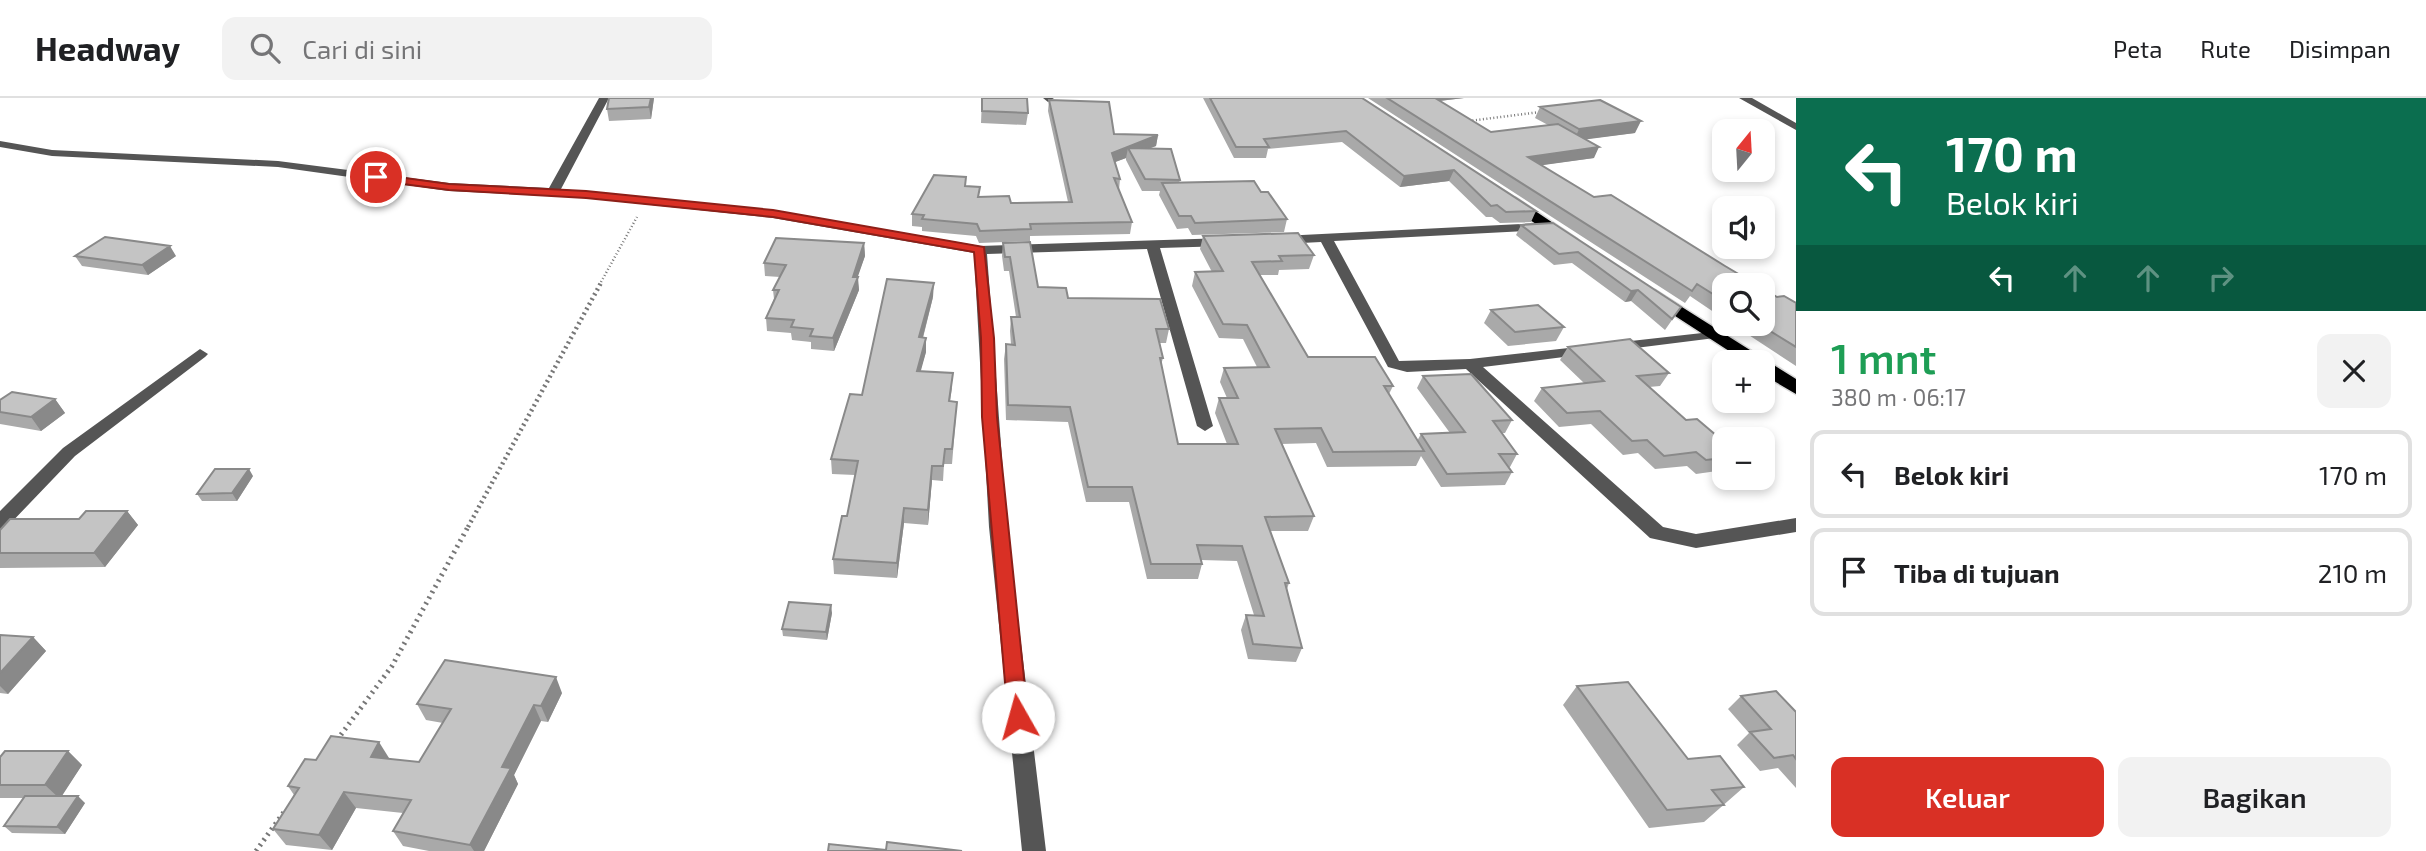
<!DOCTYPE html>
<html lang="id">
<meta charset="utf-8">
<style>
:root{--surface:#fff;--page:#f2f2f2;--text:#202124;--muted:#757577;--line:#e0e0e0;--accent:#d93025}
body{margin:0;font-family:"Exo 2",sans-serif;background:var(--page);color:var(--text);height:100vh;display:flex;flex-direction:column;font-size:26px;white-space:nowrap}
*{box-sizing:border-box;margin:0}
p{font-size:23px;color:var(--muted)}
.icon{flex:none;width:38px;height:38px;fill:none;stroke:currentColor;stroke-width:2;stroke-linecap:round;stroke-linejoin:round}
.map{position:relative;flex:1;overflow:hidden}
.details{display:flex;flex-direction:column;background:var(--surface);width:630px}
.details>*{flex:none}
.guide{background:#0b6e4f;color:#fff;overflow:hidden}
.needle{width:46px;rotate:18deg}
.tools{position:absolute;left:1712px;top:21px;display:grid;gap:14px}
.tools a{display:grid;place-items:center;width:63px;height:63px;border-radius:14px;background:var(--surface);box-shadow:0 4px 10px #0003;font-size:35px}
.pin{position:absolute;display:grid;place-items:center;width:60px;height:60px;color:#fff;margin:-30px;border:4px solid #fff;border-radius:50%;box-shadow:0 2px 7px #0007}
.me{position:absolute;width:77px;margin:-38px;rotate:353deg;stroke-linejoin:round;filter:drop-shadow(0 0 5px #0008)}
.turn{display:flex;align-items:center;gap:24px;height:147px;padding:0 35px;font-size:32px}
.turn .icon{width:91px;height:91px;stroke-width:2.5}
.turn b{display:block;font-size:49px;line-height:60px}
.lanes{display:flex;align-items:center;height:66px;padding:0 35px;background:#0003;justify-content:center;gap:35px;direction:ltr}
.lanes .off{opacity:.35}
.round{display:grid;place-items:center;flex:none;width:74px;height:74px;border-radius:14px;background:var(--page)}
.overview{display:flex;align-items:center;justify-content:space-between;height:119px;padding:0 35px}
h1{font-size:42px;font-weight:600;line-height:52px;color:#1e9e55}
.cta{display:flex;gap:14px;margin-top:auto;padding:14px 35px}
.cta a{flex:1;height:80px;border-radius:14px;background:var(--accent);color:#fff;font-size:28px;font-weight:600;line-height:80px;text-align:center}
.cta a+a{background:var(--page);color:var(--text)}
ul{padding:0;list-style:none}
li{display:flex;align-items:center;gap:21px;height:88px;margin:0 14px 10px;padding:0 21px;border:4px solid var(--line);border-radius:14px}
li div{flex:1}
li b{display:block;font-size:26px}
li em{font-style:normal}
header{display:flex;align-items:center;gap:42px;box-sizing:border-box;height:98px;padding:0 35px;background:var(--surface);border-bottom:2px solid var(--line)}
header strong{font-size:33px}
nav{display:flex;gap:38px;margin-inline-start:auto;font-size:24px}
.search{width:490px;height:63px;background:var(--page);display:flex;align-items:center;gap:18px;box-sizing:border-box;padding:0 24px;border-radius:14px;color:var(--muted);font-size:26px}
main{display:flex;flex:1;min-height:0}
.map>svg:first-child{display:block}
.lines{fill:none;stroke-linecap:round;stroke-linejoin:round}
.highway-casing{stroke:#dbdbdb;stroke-width:3}
.path-far2{stroke:#777;stroke-width:2.5;stroke-dasharray:1 2.5;stroke-linecap:butt}
.path-far1{stroke:#777;stroke-width:4.5;stroke-dasharray:2 3.5;stroke-linecap:butt}
.path{stroke:#777;stroke-width:5;stroke-dasharray:2 4.5;stroke-linecap:butt}
.minor{fill:#555;fill-rule:evenodd}
.highway{fill:#000;fill-rule:evenodd}
.wall{fill:#a9a9a9}
.shaded-wall{fill:#898989}
.building{fill:#c4c4c4;stroke:#898989;stroke-width:2}
.route{fill:#d93025;stroke:#8d1f18;stroke-width:2}
</style>
<header>
<strong>Headway</strong>
<div class="search"><svg class="icon" aria-label="search" viewBox="0 0 24 24"><circle cx="10" cy="10" r="6"/><path d="M15 15l6 6"/></svg>Cari di sini</div>
<nav><a>Peta</a><a>Rute</a><a>Disimpan</a></nav>
</header>
<main>
<div class="map">
<svg width="1796" height="753" viewBox="0 0 1796 753">
<rect width="100%" height="100%" fill="#fff"/>
<g class="lines">
<g class="highway-casing">
<path id="highway" d="M 1511,99 L 1516,100 L 1577,141 L 1575,144 L 1563,144 L 1506,106 L 1504,103 Z
M 1655,192 L 1796,281 L 1796,296 L 1762,276 L 1762,264 L 1746,264 L 1649,201 L 1647,197 Z"/>
</g>
<path class="path-far2" d="M 1469,23 L 1540,14
M 601,184 L 637,119"/>
<path class="path-far1" d="M 468,429 L 602,183"/>
<path class="path" d="M 337,642 L 392,568 L 469,427
M 256,753 L 284,714"/>
<path class="minor" d="M 599,0 L 609,0 L 561,91 L 773,112 L 980,148 L 1226,140 L 1233,144 L 1226,148 L 1160,150 L 1213,328 L 1205,333 L 1197,328 L 1147,151 L 987,156 L 1007,429 L 1046,753 L 1022,753 L 989,429 L 974,155 L 773,120 L 586,100 L 449,93 L 278,69 L 52,58 L 0,49 L 0,43 L 52,52 L 278,63 L 449,85 L 549,90 Z
M 1043,0 L 1054,0 L 1048,4 Z
M 1739,0 L 1752,0 L 1796,25 L 1796,32 Z
M 1540,125 L 1545,126 L 1545,132 L 1334,143 L 1399,263 L 1470,261 L 1720,233 L 1720,239 L 1715,240 L 1483,269 L 1663,429 L 1696,436 L 1796,420 L 1796,434 L 1696,450 L 1650,440 L 1466,271 L 1407,274 L 1388,269 L 1321,144 L 1282,146 L 1275,142 L 1282,138 Z
M 200,251 L 208,256 L 205,259 L 75,358 L 7,429 L 0,431 L 0,413 L 63,350 Z"/>
<use href="#highway" class="highway"/>
</g>
<path class="wall" d="M 609,0 L 654,0 L 651,21 L 609,23 L 607,11 Z
M 982,0 L 1028,15 L 1026,27 L 981,25 Z
M 1203,0 L 1362,0 L 1536,113 L 1531,124 L 1500,125 L 1492,119 L 1486,119 L 1449,83 L 1400,89 L 1342,44 L 1268,51 L 1266,60 L 1234,60 Z
M 1368,0 L 1464,0 L 1439,3 L 1491,34 L 1548,27 L 1535,20 L 1540,9 L 1635,35 L 1585,41 L 1594,60 L 1541,67 L 1724,187 L 1724,221 L 1690,198 L 1685,205 Z
M 1049,2 L 1114,36 L 1158,37 L 1156,48 L 1150,50 L 1180,82 L 1179,85 L 1261,94 L 1287,121 L 1284,134 L 1192,137 L 1188,130 L 1177,131 L 1159,97 L 1160,93 L 1142,93 L 1126,62 L 1126,60 L 1115,64 L 1120,81 L 1119,92 L 1132,124 L 1130,136 L 1030,138 L 1030,143 L 979,145 L 976,138 L 922,133 L 922,129 L 912,128 L 912,116 L 966,88 L 980,99 L 1011,105 L 1068,104 L 1048,13 Z
M 1553,125 L 1681,209 L 1665,232 L 1631,203 L 1625,204 L 1572,165 L 1554,167 L 1516,137 L 1521,127 Z
M 1203,138 L 1314,157 L 1309,171 L 1279,172 L 1278,177 L 1260,177 L 1308,259 L 1393,288 L 1389,296 L 1417,343 L 1421,336 L 1450,335 L 1417,290 L 1423,278 L 1512,322 L 1505,335 L 1501,335 L 1517,356 L 1510,369 L 1509,369 L 1512,374 L 1505,387 L 1441,389 L 1421,358 L 1416,368 L 1327,369 L 1316,345 L 1281,346 L 1314,418 L 1308,433 L 1270,433 L 1289,485 L 1287,491 L 1302,550 L 1296,564 L 1248,561 L 1241,532 L 1246,517 L 1254,517 L 1237,463 L 1201,462 L 1202,466 L 1198,481 L 1147,481 L 1129,404 L 1086,404 L 1068,324 L 1006,322 L 1004,261 L 1006,246 L 1011,247 L 1010,233 L 1011,219 L 1016,219 L 1009,173 L 1004,173 L 1002,158 L 1003,145 L 1038,189 L 1068,200 L 1169,231 L 1166,245 L 1160,245 L 1163,260 L 1161,267 L 1178,346 L 1227,346 L 1215,315 L 1219,300 L 1227,300 L 1220,284 L 1224,270 L 1257,269 L 1243,241 L 1219,240 L 1192,188 L 1195,174 L 1212,174 L 1200,151 Z
M 864,145 L 865,158 L 857,179 L 859,192 L 834,253 L 811,251 L 811,244 L 792,242 L 791,235 L 767,233 L 766,220 L 774,201 L 773,192 L 780,179 L 765,178 L 764,165 Z
M 75,158 L 176,158 L 148,177 L 82,168 Z
M 933,199 L 923,240 L 926,240 L 926,254 L 920,273 L 952,290 L 950,303 L 956,318 L 952,366 L 944,366 L 943,383 L 932,382 L 928,427 L 904,425 L 897,480 L 834,476 L 833,461 L 847,418 L 855,377 L 832,376 L 831,361 L 862,297 Z
M 1777,199 L 1796,205 L 1796,268 L 1732,226 L 1762,226 Z
M 1491,212 L 1564,229 L 1556,243 L 1508,248 L 1484,225 Z
M 1568,249 L 1669,275 L 1660,288 L 1649,289 L 1686,322 L 1724,344 L 1724,372 L 1696,376 L 1687,368 L 1655,371 L 1638,355 L 1623,357 L 1591,326 L 1559,329 L 1534,303 L 1542,290 L 1584,285 L 1560,262 Z
M 55,301 L 65,315 L 41,333 L 0,326 L 0,302 Z
M 253,378 L 237,403 L 202,403 L 197,396 Z
M 127,413 L 138,427 L 105,469 L 0,470 L 0,432 Z
M 832,515 L 827,542 L 783,538 L 782,531 Z
M 0,537 L 33,539 L 46,553 L 8,596 L 0,595 Z
M 1577,588 L 1688,661 L 1744,689 L 1704,724 L 1649,730 L 1563,607 Z
M 562,595 L 548,624 L 541,623 L 514,677 L 518,686 L 484,753 L 429,753 L 403,748 L 393,733 L 403,715 L 356,710 L 332,752 L 286,747 L 273,731 L 294,697 L 288,688 L 316,662 L 389,660 L 389,661 L 419,664 L 443,625 L 426,622 L 417,606 Z
M 1741,598 L 1796,614 L 1796,690 L 1778,670 L 1760,673 L 1737,647 L 1749,635 L 1728,611 Z
M 68,653 L 82,667 L 61,698 L 85,705 L 65,736 L 12,735 L 4,728 L 23,700 L 0,700 L 0,659 Z"/>
<path class="shaded-wall" d="M 651,0 L 654,0 L 651,21 L 649,9 Z
M 1424,0 L 1464,0 L 1422,5 Z
M 1641,23 L 1635,35 L 1574,43 L 1579,31 Z
M 1158,37 L 1156,48 L 1132,57 L 1128,50 L 1126,60 L 1110,66 L 1112,55 Z
M 1599,49 L 1594,60 L 1523,70 L 1528,59 Z
M 1454,72 L 1449,83 L 1400,89 L 1404,78 Z
M 864,145 L 865,158 L 855,187 L 858,179 L 859,192 L 834,253 L 833,240 Z
M 170,148 L 176,158 L 148,177 L 142,167 Z
M 934,185 L 933,199 L 919,254 L 919,239 Z
M 1638,192 L 1631,203 L 1625,204 L 1631,193 Z
M 926,240 L 926,254 L 917,287 L 917,273 Z
M 55,301 L 65,315 L 41,333 L 31,319 Z
M 932,368 L 932,382 L 928,427 L 928,412 Z
M 249,371 L 253,378 L 237,403 L 232,395 Z
M 904,410 L 904,425 L 897,480 L 897,465 Z
M 127,413 L 138,427 L 105,469 L 94,455 Z
M 831,507 L 832,515 L 827,542 L 826,534 Z
M 33,539 L 46,553 L 8,596 L 0,588 L 0,575 Z
M 556,579 L 562,595 L 548,624 L 541,608 Z
M 534,607 L 541,623 L 514,677 L 518,686 L 484,753 L 474,753 L 470,747 L 502,669 Z
M 379,644 L 389,660 L 381,674 L 371,659 Z
M 68,653 L 82,667 L 60,701 L 45,687 Z
M 344,694 L 356,710 L 332,752 L 319,737 Z
M 78,698 L 85,705 L 65,736 L 57,729 Z"/>
<path class="building" d="M 609,0 L 651,0 L 649,9 L 607,11 Z
M 982,0 L 1027,0 L 1028,15 L 982,13 Z
M 1210,0 L 1362,0 L 1536,113 L 1506,114 L 1497,107 L 1491,108 L 1454,72 L 1404,78 L 1346,33 L 1264,41 L 1269,49 L 1236,49 Z
M 1387,0 L 1435,0 L 1491,34 L 1558,26 L 1599,49 L 1528,59 L 1594,99 L 1611,97 L 1725,168 L 1757,187 L 1724,187 L 1724,203 L 1697,186 L 1692,193 Z
M 1049,2 L 1109,4 L 1114,36 L 1158,37 L 1112,55 L 1120,81 L 1114,80 L 1132,124 L 1030,126 L 1031,131 L 980,133 L 977,126 L 922,121 L 924,117 L 912,116 L 934,77 L 966,79 L 965,88 L 980,89 L 978,99 L 1009,98 L 1011,105 L 1072,104 Z
M 1600,2 L 1641,23 L 1579,31 L 1540,9 Z
M 1128,50 L 1171,51 L 1180,82 L 1145,81 Z
M 1254,83 L 1261,94 L 1268,94 L 1287,121 L 1195,125 L 1191,118 L 1179,118 L 1162,85 Z
M 1553,125 L 1681,209 L 1672,221 L 1638,192 L 1631,193 L 1578,154 L 1559,156 L 1521,127 Z
M 1298,135 L 1314,157 L 1279,158 L 1282,163 L 1252,164 L 1308,259 L 1375,259 L 1393,288 L 1384,288 L 1424,353 L 1333,354 L 1321,330 L 1275,331 L 1314,418 L 1265,419 L 1289,485 L 1285,485 L 1302,550 L 1253,546 L 1246,517 L 1264,518 L 1242,448 L 1197,447 L 1202,466 L 1151,466 L 1132,389 L 1088,389 L 1070,309 L 1008,307 L 1006,246 L 1015,247 L 1011,219 L 1020,219 L 1010,159 L 1005,159 L 1003,145 L 1030,144 L 1038,189 L 1066,190 L 1068,200 L 1160,201 L 1169,231 L 1156,231 L 1163,260 L 1160,260 L 1178,346 L 1238,346 L 1219,300 L 1238,300 L 1224,270 L 1269,269 L 1247,227 L 1223,226 L 1195,174 L 1223,173 L 1203,138 Z
M 105,139 L 170,148 L 142,167 L 75,158 Z
M 776,140 L 864,145 L 853,179 L 858,179 L 833,240 L 810,238 L 813,231 L 791,229 L 794,222 L 766,220 L 779,192 L 773,192 L 786,167 L 764,165 Z
M 887,181 L 934,185 L 919,239 L 926,240 L 917,273 L 953,275 L 949,303 L 957,304 L 952,351 L 945,351 L 943,368 L 932,368 L 928,412 L 904,410 L 897,465 L 833,461 L 842,418 L 847,418 L 858,363 L 831,361 L 850,296 L 862,297 Z
M 1762,190 L 1777,199 L 1784,198 L 1796,205 L 1796,249 L 1759,226 L 1762,226 Z
M 1538,207 L 1564,229 L 1515,234 L 1491,212 Z
M 1630,241 L 1669,275 L 1637,278 L 1686,322 L 1697,321 L 1724,344 L 1724,360 L 1706,362 L 1696,354 L 1664,358 L 1647,342 L 1632,343 L 1600,313 L 1567,315 L 1542,290 L 1604,283 L 1568,249 Z
M 1471,276 L 1512,322 L 1493,323 L 1517,356 L 1499,356 L 1512,374 L 1447,376 L 1421,336 L 1465,334 L 1423,278 Z
M 12,294 L 55,301 L 31,319 L 0,314 L 0,302 Z
M 215,371 L 249,371 L 232,395 L 197,396 Z
M 86,413 L 127,413 L 94,455 L 0,455 L 0,432 L 10,421 L 79,421 Z
M 789,504 L 831,507 L 826,534 L 782,531 Z
M 0,537 L 33,539 L 0,575 Z
M 445,562 L 556,579 L 541,608 L 534,607 L 502,669 L 511,670 L 470,747 L 393,733 L 411,702 L 344,694 L 319,737 L 273,731 L 299,690 L 288,688 L 305,661 L 316,662 L 331,638 L 379,644 L 371,659 L 419,664 L 451,611 L 417,606 Z
M 1628,584 L 1688,661 L 1720,658 L 1744,689 L 1712,692 L 1724,707 L 1667,712 L 1577,588 Z
M 1776,593 L 1796,614 L 1796,661 L 1793,657 L 1774,660 L 1750,634 L 1771,631 L 1741,598 Z
M 5,653 L 68,653 L 45,687 L 0,687 L 0,659 Z
M 25,698 L 78,698 L 57,729 L 4,728 Z
M 887,744 L 962,753 L 828,753 L 829,746 L 886,752 Z"/>
<path class="route" d="M 376,76 L 449,86 L 586,93 L 773,112 L 984,149 L 994,240 L 997,319 L 1028,619 L 1025,625 L 1018,627 L 1011,625 L 1008,619 L 982,319 L 981,240 L 974,154 L 773,119 L 586,100 L 449,92 L 372,82 L 372,77 Z"/>
</svg>
<div class="tools">
<a><svg class="needle" viewBox="-14 -14 28 28"><path d="M0-13l5 13h-10z" fill="#e53935"/><path d="M0 13l5-13h-10z" fill="#757577"/></svg></a>
<a><svg class="icon" aria-label="sound" viewBox="0 0 24 24"><path d="M4 9h4l5-4v14l-5-4H4zM17 9q2 3 0 6"/></svg></a>
<a><svg class="icon" aria-label="search" viewBox="0 0 24 24"><circle cx="10" cy="10" r="6"/><path d="M15 15l6 6"/></svg></a>
<a>+</a>
<a>−</a>
</div>
<div class="pin" style="left:376px;top:79px;background:#d93025"><svg class="icon" aria-label="arrive" viewBox="0 0 24 24"><path d="M6 21V4h12l-3 4 3 4H6"/></svg></div>
<svg class="me" style="left:1018px;top:619px" viewBox="-20 -20 40 40"><circle r="19" fill="#fff"/><path d="M0-13L10 11 0 6-10 11z" fill="#d93025"/></svg>
</div>
<section class="details">
<div class="guide">
<div class="turn"><svg class="icon" aria-label="left" viewBox="0 0 24 24"><path d="M17 20v-9H6M10 6l-5 5 5 5"/></svg><div><b>170 m</b>Belok kiri</div></div>
<div class="lanes"><svg class="icon" aria-label="left" viewBox="0 0 24 24"><path d="M17 20v-9H6M10 6l-5 5 5 5"/></svg><svg class="icon off" aria-label="ahead" viewBox="0 0 24 24"><path d="M12 20V5M6 11l6-6 6 6"/></svg><svg class="icon off" aria-label="ahead" viewBox="0 0 24 24"><path d="M12 20V5M6 11l6-6 6 6"/></svg><svg class="icon off" aria-label="right" viewBox="0 0 24 24"><path d="M7 20v-9h11M14 6l5 5-5 5"/></svg></div>
</div>
<div class="overview"><div><h1>1 mnt</h1><p>380 m · 06:17</p></div><a class="round"><svg class="icon" aria-label="close" viewBox="0 0 24 24"><path d="M6 6l12 12M18 6L6 18"/></svg></a></div>
<ul>
<li><svg class="icon" aria-label="left" viewBox="0 0 24 24"><path d="M17 20v-9H6M10 6l-5 5 5 5"/></svg><div><b>Belok kiri</b></div><em>170 m</em></li>
<li><svg class="icon" aria-label="arrive" viewBox="0 0 24 24"><path d="M6 21V4h12l-3 4 3 4H6"/></svg><div><b>Tiba di tujuan</b></div><em>210 m</em></li>
</ul>
<div class="cta"><a>Keluar</a><a>Bagikan</a></div>
</section>
</main>
